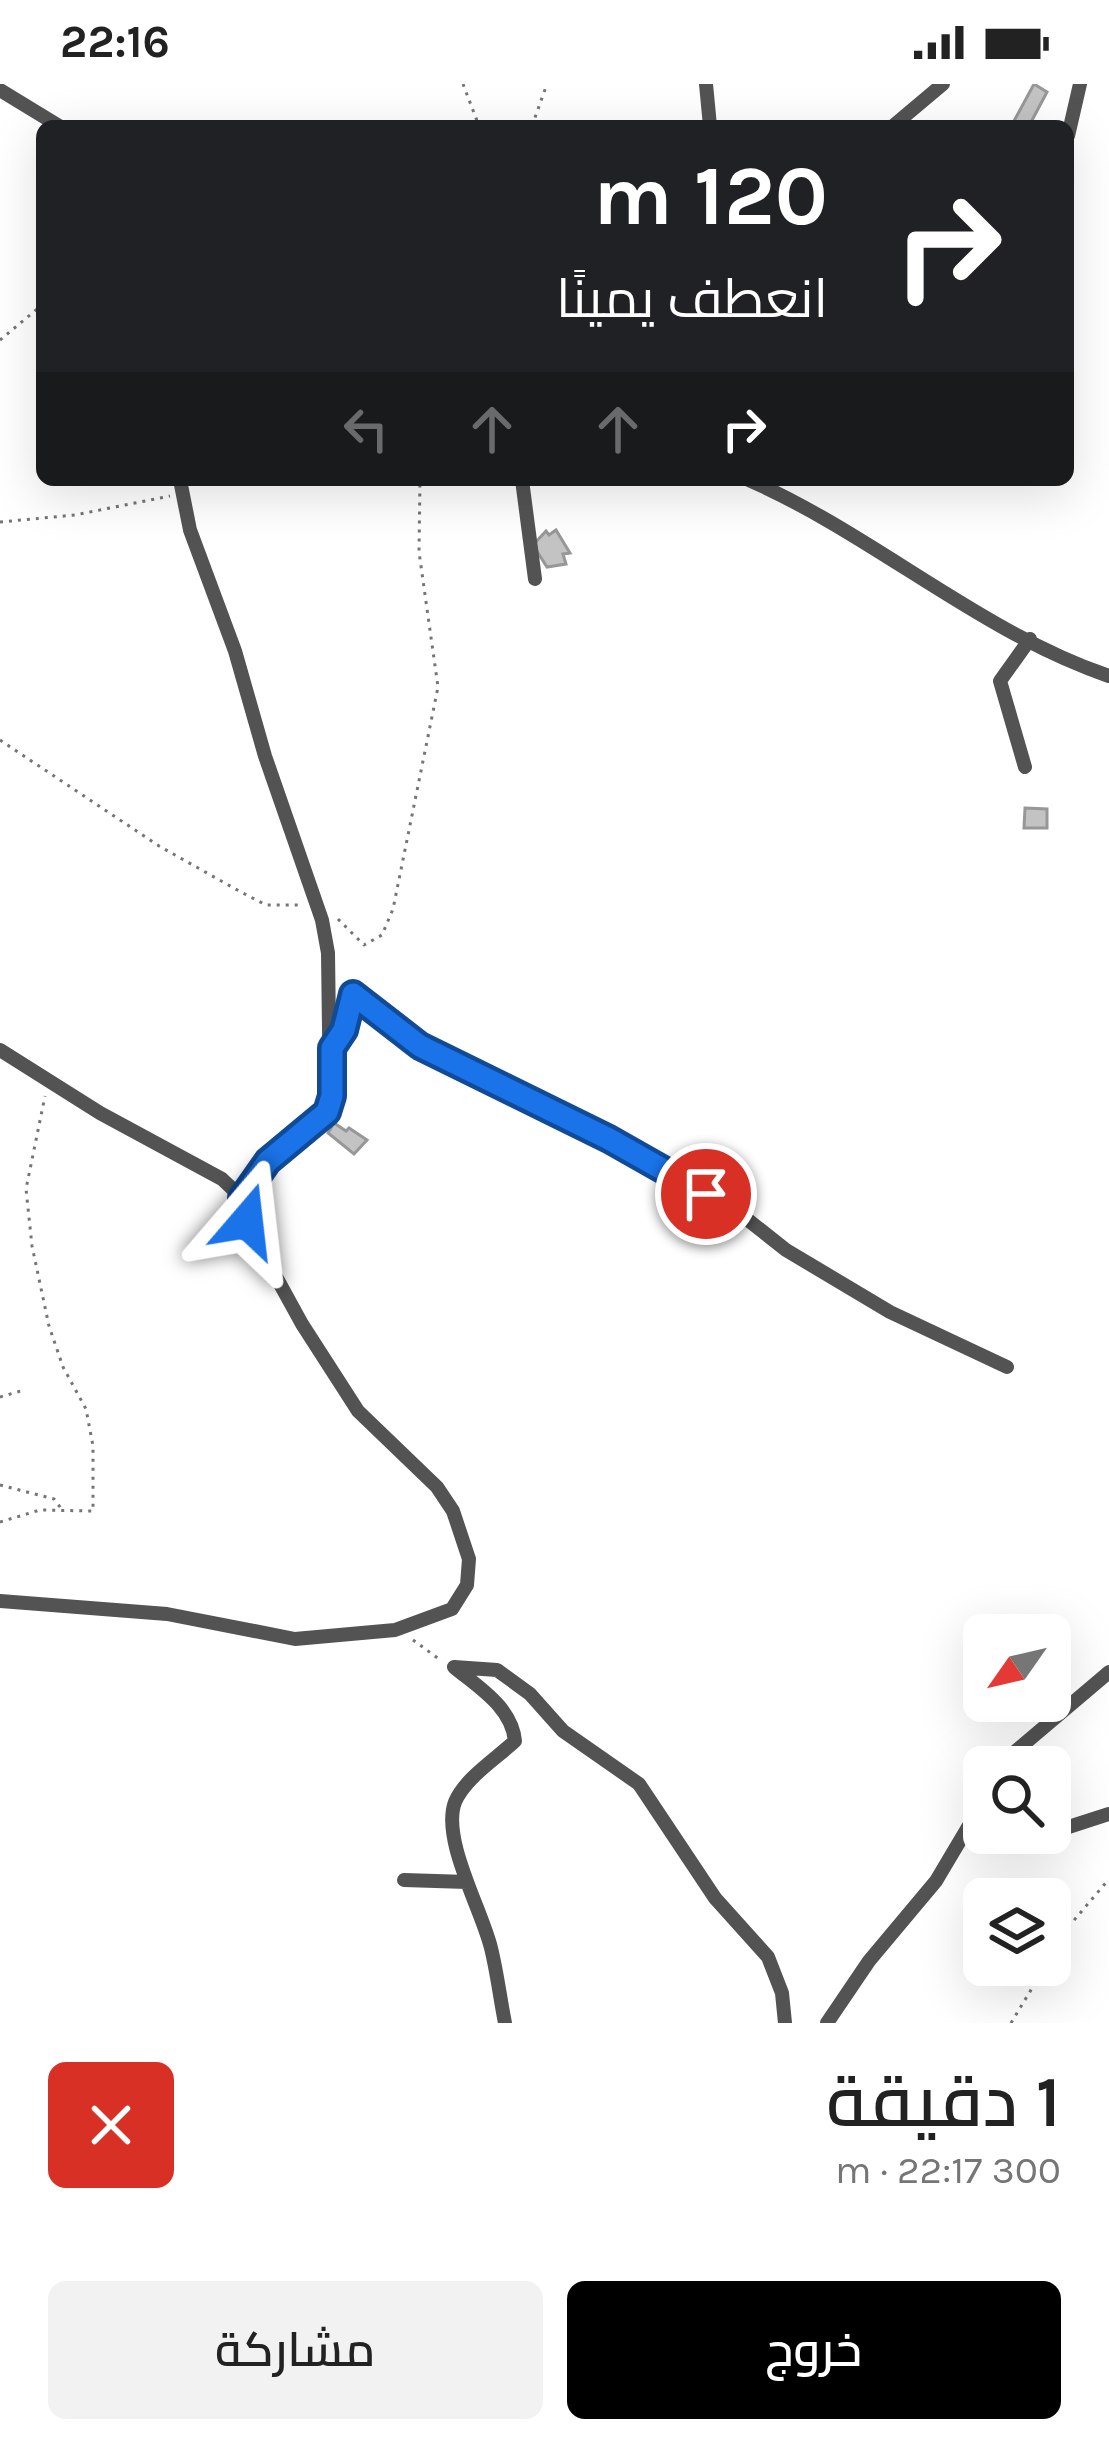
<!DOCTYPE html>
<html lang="ar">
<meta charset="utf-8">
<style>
:root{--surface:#fff;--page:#f2f2f2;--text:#222;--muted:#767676;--accent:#000}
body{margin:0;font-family:Karla,Cairo,sans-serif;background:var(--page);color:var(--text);direction:rtl;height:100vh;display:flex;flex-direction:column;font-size:45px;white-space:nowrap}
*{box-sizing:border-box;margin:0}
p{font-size:39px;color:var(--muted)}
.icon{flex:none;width:66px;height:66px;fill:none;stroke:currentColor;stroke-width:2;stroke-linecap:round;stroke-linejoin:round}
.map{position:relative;height:1939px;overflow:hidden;direction:ltr}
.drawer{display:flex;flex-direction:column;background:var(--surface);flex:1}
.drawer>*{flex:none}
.top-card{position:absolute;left:36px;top:36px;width:1038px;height:366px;border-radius:18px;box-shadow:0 12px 48px #0002;direction:rtl;background:#202124;color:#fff;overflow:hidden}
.needle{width:78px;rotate:236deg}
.tools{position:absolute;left:963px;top:1530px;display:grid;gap:24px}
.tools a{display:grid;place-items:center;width:108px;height:108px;border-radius:18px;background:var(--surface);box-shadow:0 12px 48px #0002;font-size:60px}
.pin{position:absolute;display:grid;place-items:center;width:102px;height:102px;color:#fff;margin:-51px;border:6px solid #fff;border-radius:50%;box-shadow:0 3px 12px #0007}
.me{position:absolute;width:132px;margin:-66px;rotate:17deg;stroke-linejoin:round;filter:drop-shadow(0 0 9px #0008)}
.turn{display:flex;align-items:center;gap:42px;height:252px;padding:0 48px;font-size:54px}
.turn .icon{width:156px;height:156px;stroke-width:2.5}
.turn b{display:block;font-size:84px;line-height:102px}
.lanes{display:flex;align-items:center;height:114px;padding:0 48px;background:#0003;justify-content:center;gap:60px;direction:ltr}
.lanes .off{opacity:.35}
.round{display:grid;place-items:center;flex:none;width:126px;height:126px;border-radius:18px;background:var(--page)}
.head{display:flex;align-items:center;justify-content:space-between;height:204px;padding:0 48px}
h1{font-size:72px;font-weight:600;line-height:90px}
.button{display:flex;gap:24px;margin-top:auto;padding:24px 48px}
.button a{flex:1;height:138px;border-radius:18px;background:var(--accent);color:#fff;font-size:48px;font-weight:600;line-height:138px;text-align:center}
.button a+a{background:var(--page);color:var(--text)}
.status{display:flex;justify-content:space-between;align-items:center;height:84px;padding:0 60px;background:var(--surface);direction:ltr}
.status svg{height:33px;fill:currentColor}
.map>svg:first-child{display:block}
.building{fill:#c3c3c3;stroke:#979797;stroke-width:3}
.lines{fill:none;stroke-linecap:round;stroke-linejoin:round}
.path{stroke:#757575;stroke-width:3;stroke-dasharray:3 6;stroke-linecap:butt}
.minor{stroke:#535353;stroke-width:14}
.route-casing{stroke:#114b97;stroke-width:30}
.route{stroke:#1a73e8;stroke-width:21}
</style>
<div class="status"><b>22:16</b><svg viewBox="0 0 49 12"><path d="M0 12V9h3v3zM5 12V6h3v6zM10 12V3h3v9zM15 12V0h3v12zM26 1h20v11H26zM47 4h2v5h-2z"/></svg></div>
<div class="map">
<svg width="1109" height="1939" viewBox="0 0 1109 1939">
<rect width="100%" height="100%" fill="#fff"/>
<path class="building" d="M 1034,0 L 1047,8 L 1029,42 L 1023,42 L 1014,37 Z
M 556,446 L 570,469 L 563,470 L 566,480 L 547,483 L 533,461 L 546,447 L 549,451 Z
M 1025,724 L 1047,725 L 1047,744 L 1024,744 Z
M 334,1039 L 346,1047 L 349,1044 L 367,1056 L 354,1070 L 328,1049 Z"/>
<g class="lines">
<path class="path" d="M 463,0 L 479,42
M 532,42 L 547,0
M 0,256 L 42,221
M 0,438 L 75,431 L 170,412
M 0,656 L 159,762 L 239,807 L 266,821 L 298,821
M 338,835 L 364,861 L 382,851 L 393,825 L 438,603 L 419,468 L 420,396
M 0,1313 L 24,1306
M 0,1401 L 54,1415 L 63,1427
M 0,1438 L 40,1426 L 93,1427 L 93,1362 L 86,1325 L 63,1283 L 49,1242 L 32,1162 L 26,1105 L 45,1012
M 413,1556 L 439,1575
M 1050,1874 L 1070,1841 L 1109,1795
M 1011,1939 L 1046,1881"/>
<path class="minor" d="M 706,0 L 710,42
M 0,6 L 59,42
M 893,42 L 943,0
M 1068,52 L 1080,0
M 180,396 L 190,446 L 235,567 L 265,672 L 322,836 L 328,869 L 330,1021 L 313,1044 L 268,1077 L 242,1114
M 522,396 L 535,495
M 749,396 C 874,451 980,548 1109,592
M 1025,683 L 1000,597 L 1030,555
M 332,963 L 344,946 L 353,909 L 420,961 L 609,1056 L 738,1128 L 786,1166 L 890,1228 L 1007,1283
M 0,966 L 100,1029 L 222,1095 L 242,1114 L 258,1160 L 302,1240 L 358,1327 L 437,1403 L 453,1427 L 469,1475 L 467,1501 L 452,1525 L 395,1546 L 295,1555 L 167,1530 L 0,1517
M 454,1583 L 497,1586 L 530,1610 L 563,1647 L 639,1700 L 715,1814 L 768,1873 L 782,1909 L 785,1939
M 454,1583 C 478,1603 512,1623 515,1657 C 497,1674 465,1694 455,1718 C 441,1755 482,1826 491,1864 C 497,1888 500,1914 505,1939
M 997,1683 L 1109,1588
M 984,1698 L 979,1713 L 984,1735
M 1002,1749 L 1025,1753 L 1049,1749
M 1050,1749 L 1109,1730
M 404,1796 L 467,1798
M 827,1939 L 869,1877 L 936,1797 L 980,1723"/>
</g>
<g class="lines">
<g class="route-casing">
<path id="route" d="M 247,1137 L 242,1114 L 268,1077 L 327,1028 L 332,1012 L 332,964 L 344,946 L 353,910 L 420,962 L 609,1055 L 706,1110"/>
</g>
<use href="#route" class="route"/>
</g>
</svg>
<div class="tools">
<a><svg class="needle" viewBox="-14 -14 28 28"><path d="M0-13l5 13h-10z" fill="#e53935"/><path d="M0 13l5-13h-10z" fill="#767676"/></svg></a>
<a><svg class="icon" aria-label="search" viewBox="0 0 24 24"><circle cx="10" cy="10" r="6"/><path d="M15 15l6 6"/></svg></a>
<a><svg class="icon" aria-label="layers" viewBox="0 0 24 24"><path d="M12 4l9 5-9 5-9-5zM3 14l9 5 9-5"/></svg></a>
</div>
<div class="pin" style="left:706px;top:1110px;background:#d93025"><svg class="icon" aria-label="arrive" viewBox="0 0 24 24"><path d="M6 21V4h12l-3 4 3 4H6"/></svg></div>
<svg class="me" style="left:247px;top:1137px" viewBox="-20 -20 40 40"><path d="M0-17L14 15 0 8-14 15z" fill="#1a73e8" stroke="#fff" stroke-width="4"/></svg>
<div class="top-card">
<div class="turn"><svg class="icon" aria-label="right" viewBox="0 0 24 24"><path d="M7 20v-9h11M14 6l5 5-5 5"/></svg><div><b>120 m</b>انعطف يمينًا</div></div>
<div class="lanes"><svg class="icon off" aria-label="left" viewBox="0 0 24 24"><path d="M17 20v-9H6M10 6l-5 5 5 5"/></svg><svg class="icon off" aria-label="ahead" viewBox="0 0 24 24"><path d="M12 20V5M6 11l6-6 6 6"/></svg><svg class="icon off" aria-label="ahead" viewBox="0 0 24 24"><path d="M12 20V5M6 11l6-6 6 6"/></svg><svg class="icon" aria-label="right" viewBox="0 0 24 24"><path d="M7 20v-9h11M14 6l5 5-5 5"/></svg></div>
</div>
</div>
<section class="drawer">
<div class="head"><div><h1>1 دقيقة</h1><p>300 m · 22:17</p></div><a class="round" style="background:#d93025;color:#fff"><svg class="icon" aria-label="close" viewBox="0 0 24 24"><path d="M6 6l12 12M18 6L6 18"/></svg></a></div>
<div class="button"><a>خروج</a><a>مشاركة</a></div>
</section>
